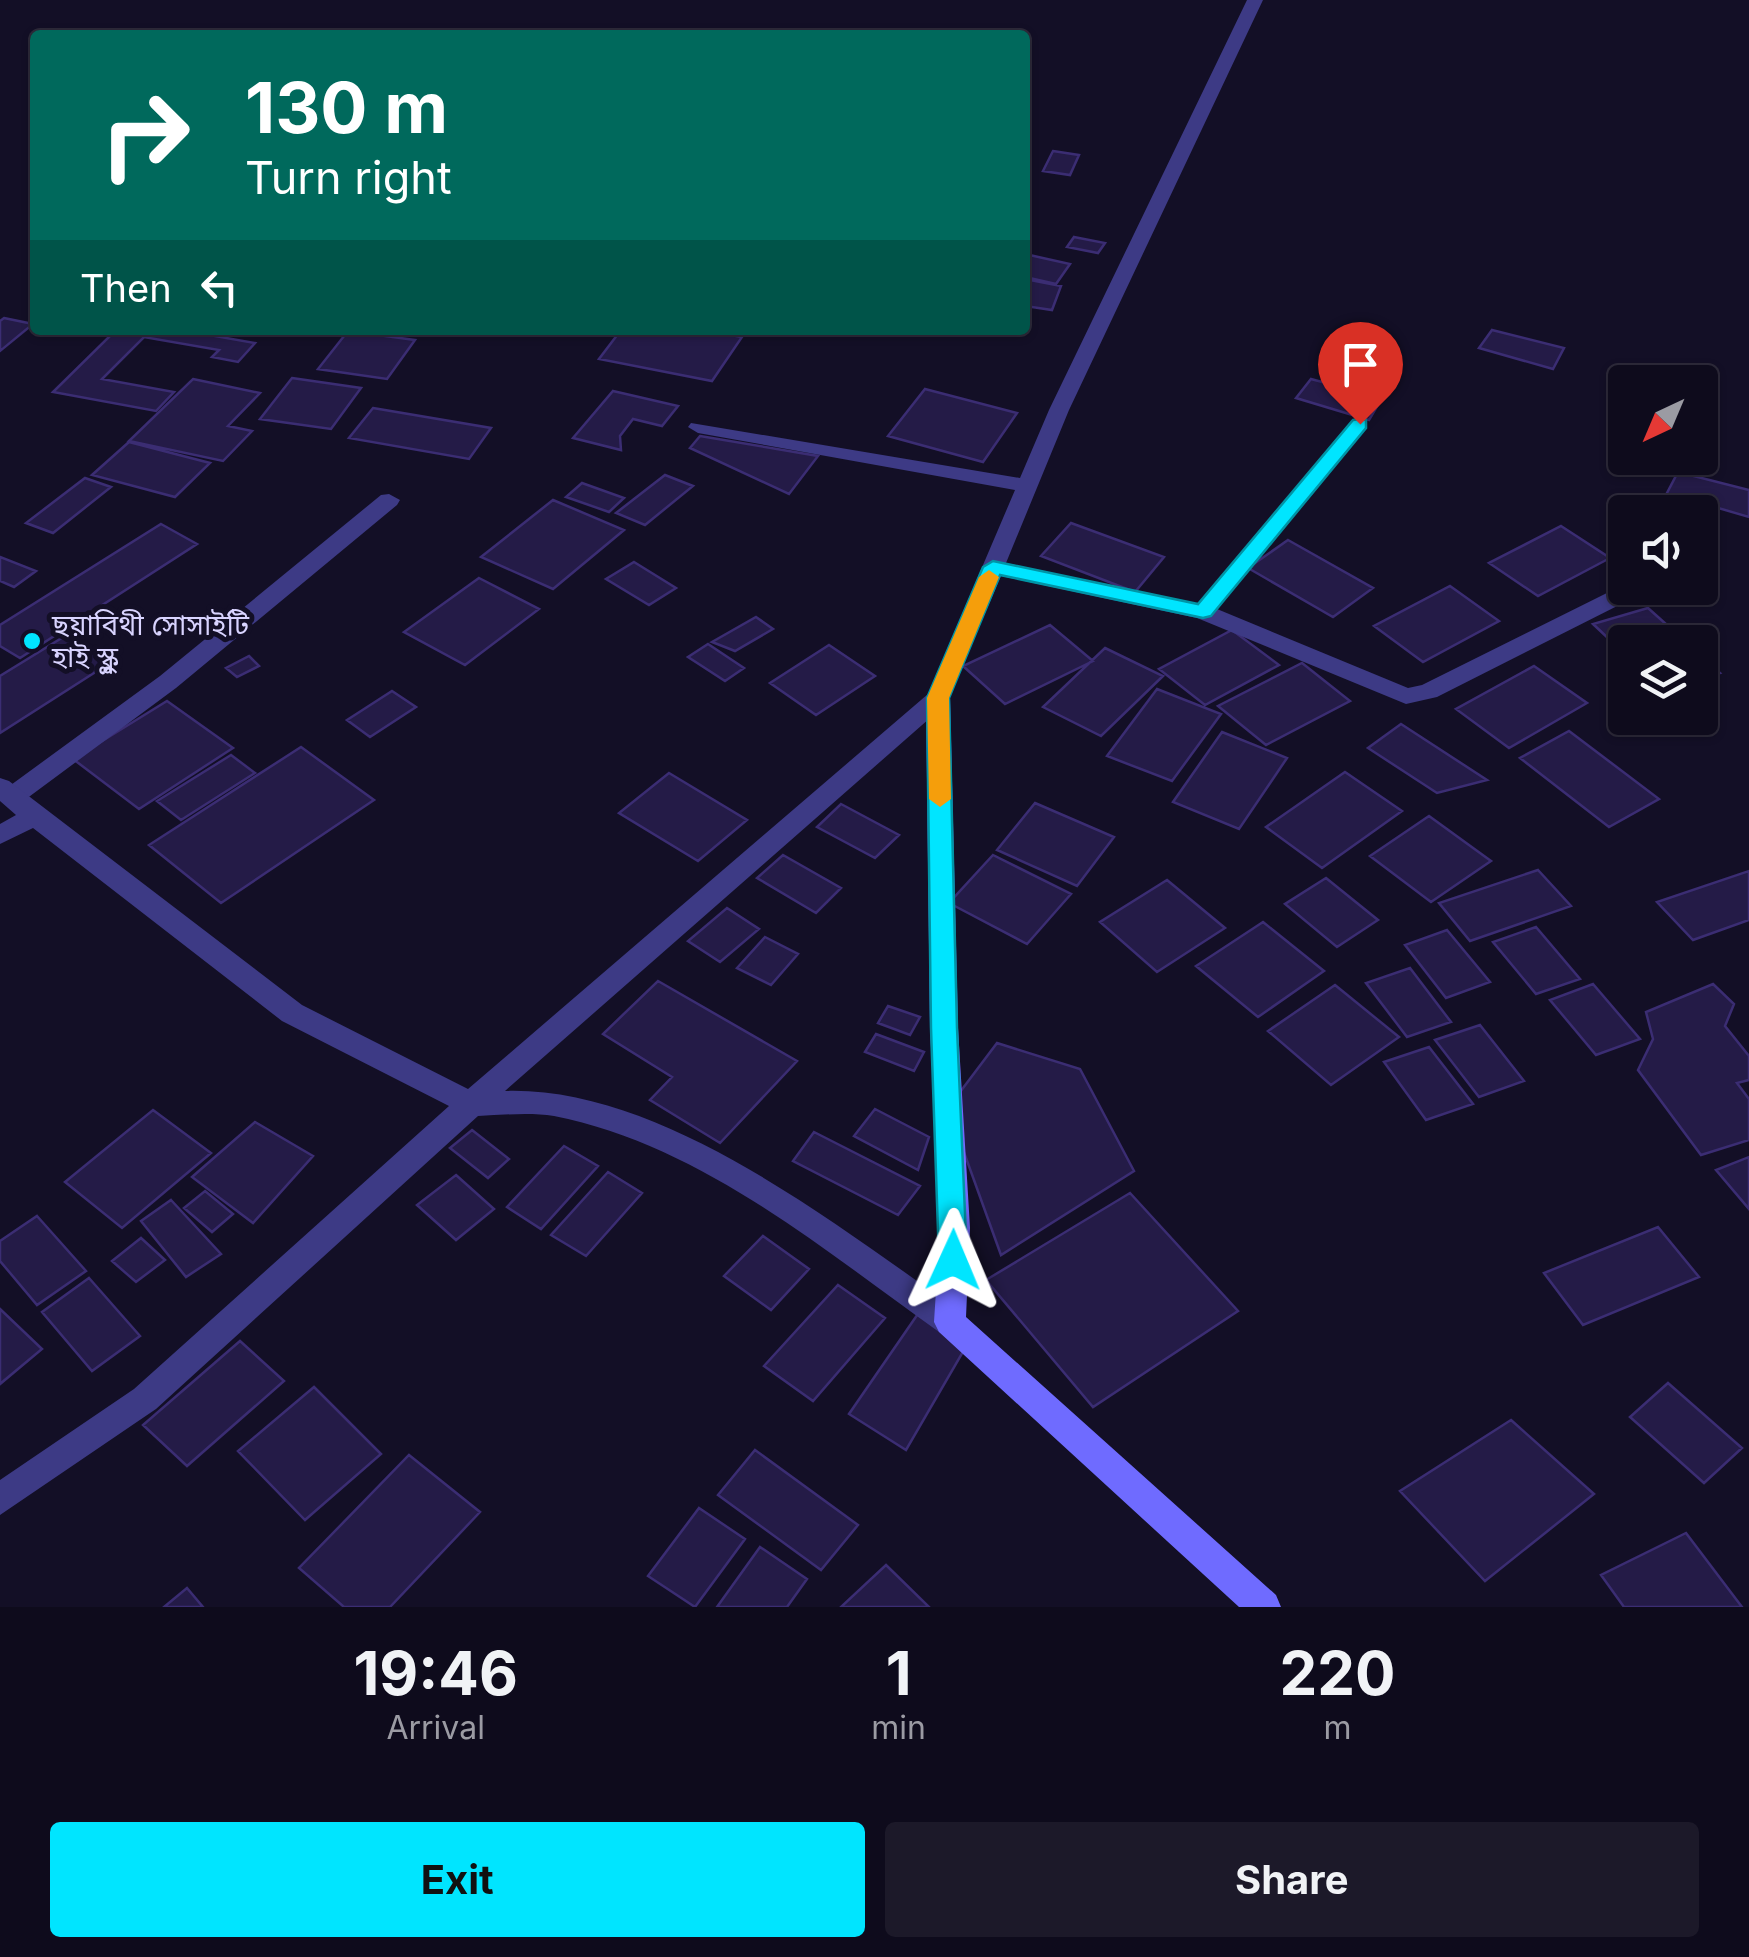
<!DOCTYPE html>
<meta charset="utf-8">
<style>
:root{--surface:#0e0b1c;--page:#1c1929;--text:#f1f3f6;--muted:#9b9ba3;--line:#2e2b3b;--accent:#00e5ff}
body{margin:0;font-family:Inter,"Noto Sans Bengali",sans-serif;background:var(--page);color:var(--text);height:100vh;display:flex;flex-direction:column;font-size:38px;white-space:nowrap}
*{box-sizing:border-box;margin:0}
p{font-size:32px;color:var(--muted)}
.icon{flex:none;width:55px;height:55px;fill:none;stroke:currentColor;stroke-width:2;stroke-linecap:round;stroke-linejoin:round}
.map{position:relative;height:1607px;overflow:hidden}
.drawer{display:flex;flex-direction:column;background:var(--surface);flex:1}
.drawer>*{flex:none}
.banner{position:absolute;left:30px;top:30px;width:1000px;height:305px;border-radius:10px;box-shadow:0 2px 8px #0004,0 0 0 2px var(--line);background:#00695c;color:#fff;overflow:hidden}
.needle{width:65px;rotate:224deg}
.buttons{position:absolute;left:1608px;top:365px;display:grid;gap:20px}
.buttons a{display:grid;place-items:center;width:110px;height:110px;border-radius:10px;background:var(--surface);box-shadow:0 2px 8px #0004,0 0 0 2px var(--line);font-size:50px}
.pin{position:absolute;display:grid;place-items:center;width:85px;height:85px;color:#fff;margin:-102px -42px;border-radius:50% 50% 50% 0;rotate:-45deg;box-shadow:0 0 10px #0007}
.pin .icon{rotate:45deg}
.me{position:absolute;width:110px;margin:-55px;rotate:1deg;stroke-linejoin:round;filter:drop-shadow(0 0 8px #0008)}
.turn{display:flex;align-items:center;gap:35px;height:210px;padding:0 50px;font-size:45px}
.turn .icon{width:130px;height:130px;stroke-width:2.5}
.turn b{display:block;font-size:70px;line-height:85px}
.then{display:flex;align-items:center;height:95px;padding:0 50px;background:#0003;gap:20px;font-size:38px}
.eta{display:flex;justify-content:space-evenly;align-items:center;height:170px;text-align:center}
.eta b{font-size:60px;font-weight:700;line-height:70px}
.action{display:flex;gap:20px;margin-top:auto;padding:20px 50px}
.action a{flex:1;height:115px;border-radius:10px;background:var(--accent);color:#111;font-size:40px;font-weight:700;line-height:115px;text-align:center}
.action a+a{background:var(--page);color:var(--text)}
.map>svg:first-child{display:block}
.building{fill:#241b47;stroke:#3b2d73;stroke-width:2.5}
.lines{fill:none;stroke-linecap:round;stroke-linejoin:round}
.service{fill:#3d3a85;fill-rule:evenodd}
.minor{fill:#3d3a85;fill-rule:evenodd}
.secondary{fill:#6f6bff;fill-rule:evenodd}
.route{fill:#00e5ff;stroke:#0095a6;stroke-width:2.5}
.slow{fill:#f59e0b}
.poi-dot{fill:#00e5ff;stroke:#130f26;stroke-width:4}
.labels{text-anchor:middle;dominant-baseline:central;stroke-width:10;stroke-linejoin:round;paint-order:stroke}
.poi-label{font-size:28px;fill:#d9d4ff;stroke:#130f26;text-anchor:start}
</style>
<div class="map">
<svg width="1749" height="1607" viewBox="0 0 1749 1607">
<rect width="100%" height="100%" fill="#130f26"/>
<path class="building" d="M 1053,151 L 1079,155 L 1070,175 L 1043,171 Z
M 1074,237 L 1105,243 L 1098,253 L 1067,247 Z
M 1025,254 L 1070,264 L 1056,284 L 1025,277 Z
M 1025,279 L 1061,286 L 1052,310 L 1025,306 Z
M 4,318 L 33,324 L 0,351 L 0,321 Z
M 116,330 L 181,330 L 255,343 L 238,362 L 212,357 L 219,350 L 144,337 L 102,379 L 174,392 L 156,411 L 53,392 Z
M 621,330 L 702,330 L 742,337 L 712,381 L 599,359 Z
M 1492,330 L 1564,348 L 1553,369 L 1479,348 Z
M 348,331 L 415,340 L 387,379 L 318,369 Z
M 292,378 L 361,388 L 331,429 L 260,419 Z
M 193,379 L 260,393 L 228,426 L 252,431 L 223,461 L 129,441 Z
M 1311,379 L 1382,398 L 1369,420 L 1296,398 Z
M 925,389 L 1017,413 L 983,462 L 888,436 Z
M 613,391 L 678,406 L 662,426 L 633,419 L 620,436 L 621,450 L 573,438 Z
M 373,408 L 491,428 L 469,459 L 349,438 Z
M 700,436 L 818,456 L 789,494 L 690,448 Z
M 129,442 L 210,463 L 175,497 L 92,475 Z
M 1678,472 L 1749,490 L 1749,517 L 1667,493 Z
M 665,475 L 693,486 L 645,525 L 616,513 Z
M 85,478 L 111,487 L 53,533 L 26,523 Z
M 582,483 L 624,498 L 609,512 L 566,497 Z
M 553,500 L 624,530 L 553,589 L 481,557 Z
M 1071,523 L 1164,557 L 1135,592 L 1041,556 Z
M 161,524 L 197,544 L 20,658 L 0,646 L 0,625 Z
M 1561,526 L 1610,558 L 1538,596 L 1489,563 Z
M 1288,540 L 1373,588 L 1333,617 L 1248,568 Z
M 0,557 L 36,571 L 14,587 L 0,581 Z
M 634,562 L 676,588 L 649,605 L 606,579 Z
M 479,578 L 539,609 L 465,665 L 404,632 Z
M 1450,586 L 1499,621 L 1423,662 L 1374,626 Z
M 1648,608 L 1686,642 L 1625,642 L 1625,654 L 1593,624 Z
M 756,617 L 773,629 L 735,651 L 712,642 Z
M 1050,625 L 1093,661 L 1005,704 L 963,666 Z
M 1232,630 L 1279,665 L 1205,705 L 1159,669 Z
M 65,636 L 108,664 L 0,733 L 0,676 Z
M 708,644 L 744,668 L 725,681 L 688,657 Z
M 829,645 L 875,676 L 816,715 L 770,683 Z
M 1105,648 L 1163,676 L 1101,736 L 1043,707 Z
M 1700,655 L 1720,673 L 1700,680 Z
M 249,656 L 259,666 L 237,677 L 226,668 Z
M 1302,663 L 1350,701 L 1266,745 L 1218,706 Z
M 1534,666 L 1587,703 L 1509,748 L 1456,709 Z
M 1157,689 L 1221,714 L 1172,781 L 1107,756 Z
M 392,691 L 416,707 L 370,737 L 347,720 Z
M 167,701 L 233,748 L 139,809 L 73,759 Z
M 1401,724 L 1487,780 L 1437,793 L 1368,748 Z
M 1569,731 L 1659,799 L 1609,827 L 1520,758 Z
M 1222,732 L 1287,758 L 1239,829 L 1173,802 Z
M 301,747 L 374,800 L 221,903 L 149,845 Z
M 231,755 L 255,773 L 181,820 L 157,801 Z
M 1345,772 L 1402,811 L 1322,868 L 1266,827 Z
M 669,773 L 747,820 L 698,861 L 619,813 Z
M 1035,803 L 1114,837 L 1077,886 L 997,850 Z
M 841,804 L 899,835 L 875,858 L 817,827 Z
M 1429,816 L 1491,861 L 1431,902 L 1370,856 Z
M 783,855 L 841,888 L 816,913 L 757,878 Z
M 993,855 L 1071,894 L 1027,944 L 949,903 Z
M 1538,870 L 1571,906 L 1470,941 L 1439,903 Z
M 1749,871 L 1749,920 L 1693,940 L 1657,902 Z
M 1326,878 L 1378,920 L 1337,947 L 1285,904 Z
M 1167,880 L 1225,928 L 1157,972 L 1100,922 Z
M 727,908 L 759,929 L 720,962 L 688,941 Z
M 1263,922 L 1324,971 L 1258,1017 L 1196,966 Z
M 1536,927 L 1580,979 L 1536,994 L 1493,942 Z
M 1447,930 L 1490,982 L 1446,998 L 1405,945 Z
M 765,937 L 798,954 L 771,985 L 737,968 Z
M 1410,968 L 1451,1022 L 1407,1037 L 1366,983 Z
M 658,981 L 797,1061 L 720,1143 L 650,1100 L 672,1077 L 603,1034 Z
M 1593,984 L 1640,1039 L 1596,1055 L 1550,1000 Z
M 1713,984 L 1734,1004 L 1725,1026 L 1749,1056 L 1749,1080 L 1737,1083 L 1749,1099 L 1749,1140 L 1701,1155 L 1638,1070 L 1653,1039 L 1646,1012 Z
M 1335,985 L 1399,1037 L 1331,1085 L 1268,1031 Z
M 888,1006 L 920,1017 L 910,1035 L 878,1023 Z
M 1480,1025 L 1524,1081 L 1479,1097 L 1435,1040 Z
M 876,1034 L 924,1052 L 914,1071 L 865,1052 Z
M 997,1043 L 1080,1069 L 1134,1171 L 1001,1255 L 948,1108 Z
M 1429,1047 L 1473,1104 L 1426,1120 L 1384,1062 Z
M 875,1109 L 929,1137 L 918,1170 L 854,1136 Z
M 153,1110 L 211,1153 L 122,1228 L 65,1182 Z
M 255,1122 L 313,1156 L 253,1223 L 192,1177 Z
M 472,1130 L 509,1159 L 488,1178 L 450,1148 Z
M 814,1132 L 920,1186 L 898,1215 L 793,1161 Z
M 564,1146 L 598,1166 L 541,1229 L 507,1207 Z
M 1749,1157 L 1749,1209 L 1716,1170 Z
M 608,1172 L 642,1193 L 586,1256 L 551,1235 Z
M 456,1175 L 494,1209 L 456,1240 L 417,1205 Z
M 205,1191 L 233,1214 L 212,1232 L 184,1208 Z
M 1130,1193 L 1238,1311 L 1093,1407 L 986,1280 Z
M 171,1200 L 221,1254 L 186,1277 L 141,1221 Z
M 37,1216 L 86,1271 L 37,1305 L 0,1261 L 0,1241 Z
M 1658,1227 L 1699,1277 L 1583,1325 L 1544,1273 Z
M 763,1236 L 809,1269 L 771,1310 L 724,1276 Z
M 141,1238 L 165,1260 L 136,1282 L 112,1261 Z
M 89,1278 L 140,1336 L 92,1371 L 42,1312 Z
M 838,1285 L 885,1318 L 813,1401 L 764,1366 Z
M 922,1308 L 971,1338 L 906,1450 L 849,1414 Z
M 0,1309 L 42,1349 L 0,1384 Z
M 240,1341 L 284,1381 L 187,1466 L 143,1425 Z
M 1668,1383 L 1742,1448 L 1704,1483 L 1630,1417 Z
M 314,1387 L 381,1454 L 305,1520 L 238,1451 Z
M 1511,1420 L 1594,1494 L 1485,1581 L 1400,1491 Z
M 755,1450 L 858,1525 L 821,1570 L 718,1495 Z
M 409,1455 L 480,1512 L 390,1607 L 344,1607 L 299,1568 Z
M 699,1508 L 745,1539 L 695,1607 L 648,1576 Z
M 1686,1533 L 1742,1607 L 1624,1607 L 1601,1575 Z
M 760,1547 L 807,1579 L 787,1607 L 717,1607 Z
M 886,1565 L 929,1607 L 841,1607 Z
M 187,1588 L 203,1607 L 164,1607 Z"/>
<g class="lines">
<path class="service" d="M 389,494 L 400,500 L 397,505 L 176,688 L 22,802 L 4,802 L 1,796 L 4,790 L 160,676 L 381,495 Z"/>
<path class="minor" d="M 1247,0 L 1263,0 L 1069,410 L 1006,563 L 1198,604 L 1352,420 L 1366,420 L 1366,428 L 1217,609 L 1408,688 L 1422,685 L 1625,584 L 1625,588 L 1643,588 L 1641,594 L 1437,697 L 1406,704 L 1197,618 L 1001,576 L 946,704 L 505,1091 C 663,1086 837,1226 961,1312 L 966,1322 L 961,1332 L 950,1336 L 939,1332 C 821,1248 700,1145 554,1116 C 529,1112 503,1115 478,1116 L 156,1409 L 0,1515 L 0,1480 L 134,1389 L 449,1106 L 282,1021 L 33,828 L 0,844 L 0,824 L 16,815 L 0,801 L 0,778 L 9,781 L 302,1005 L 468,1089 L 928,694 L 1015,490 L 698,433 L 688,427 L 691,423 L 1020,478 L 1049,410 Z"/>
<path class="secondary" d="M 938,690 L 950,698 L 958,1028 L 970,1228 L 966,1317 L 1276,1595 L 1281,1607 L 1239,1607 L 939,1332 L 934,1322 L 940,1228 L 930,1028 L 926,698 Z"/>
</g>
<path class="route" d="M 1360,419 L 1366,420 L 1366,428 L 1211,616 L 1203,618 L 1000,575 L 949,698 L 957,1028 L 967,1260 L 963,1268 L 953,1272 L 943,1268 L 939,1260 L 931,1028 L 927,698 L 983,567 L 993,561 L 1198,604 L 1353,420 Z"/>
<path class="slow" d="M 989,570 L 999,577 L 949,698 L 951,799 L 940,807 L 929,799 L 927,698 L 979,577 Z"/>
<circle class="poi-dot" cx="32" cy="641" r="10"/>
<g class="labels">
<g class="poi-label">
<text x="52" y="625">ছয়াবিথী সোসাইটি<tspan x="52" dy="32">হাই স্কুল</tspan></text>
</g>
</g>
</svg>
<div class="buttons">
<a><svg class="needle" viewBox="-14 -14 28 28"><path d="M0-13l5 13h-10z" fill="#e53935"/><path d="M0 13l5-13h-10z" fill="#9b9ba3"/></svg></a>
<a><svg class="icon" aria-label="sound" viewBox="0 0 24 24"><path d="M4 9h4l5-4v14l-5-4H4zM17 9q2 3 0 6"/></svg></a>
<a><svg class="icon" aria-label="layers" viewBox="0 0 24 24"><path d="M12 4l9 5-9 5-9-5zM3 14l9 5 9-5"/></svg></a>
</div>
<div class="pin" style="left:1360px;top:424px;background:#d93025"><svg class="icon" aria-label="arrive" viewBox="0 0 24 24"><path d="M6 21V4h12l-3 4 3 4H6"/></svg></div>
<svg class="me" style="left:953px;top:1260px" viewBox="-20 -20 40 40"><path d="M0-17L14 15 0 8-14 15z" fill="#00e5ff" stroke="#fff" stroke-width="4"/></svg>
<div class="banner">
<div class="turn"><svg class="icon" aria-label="right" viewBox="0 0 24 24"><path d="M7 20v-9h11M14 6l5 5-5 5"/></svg><div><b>130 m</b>Turn right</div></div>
<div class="then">Then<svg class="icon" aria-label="left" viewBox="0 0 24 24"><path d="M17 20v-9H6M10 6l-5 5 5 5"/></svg></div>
</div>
</div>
<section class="drawer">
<div class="eta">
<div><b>19:46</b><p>Arrival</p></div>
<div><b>1</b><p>min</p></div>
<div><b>220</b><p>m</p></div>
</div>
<div class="action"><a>Exit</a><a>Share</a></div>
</section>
